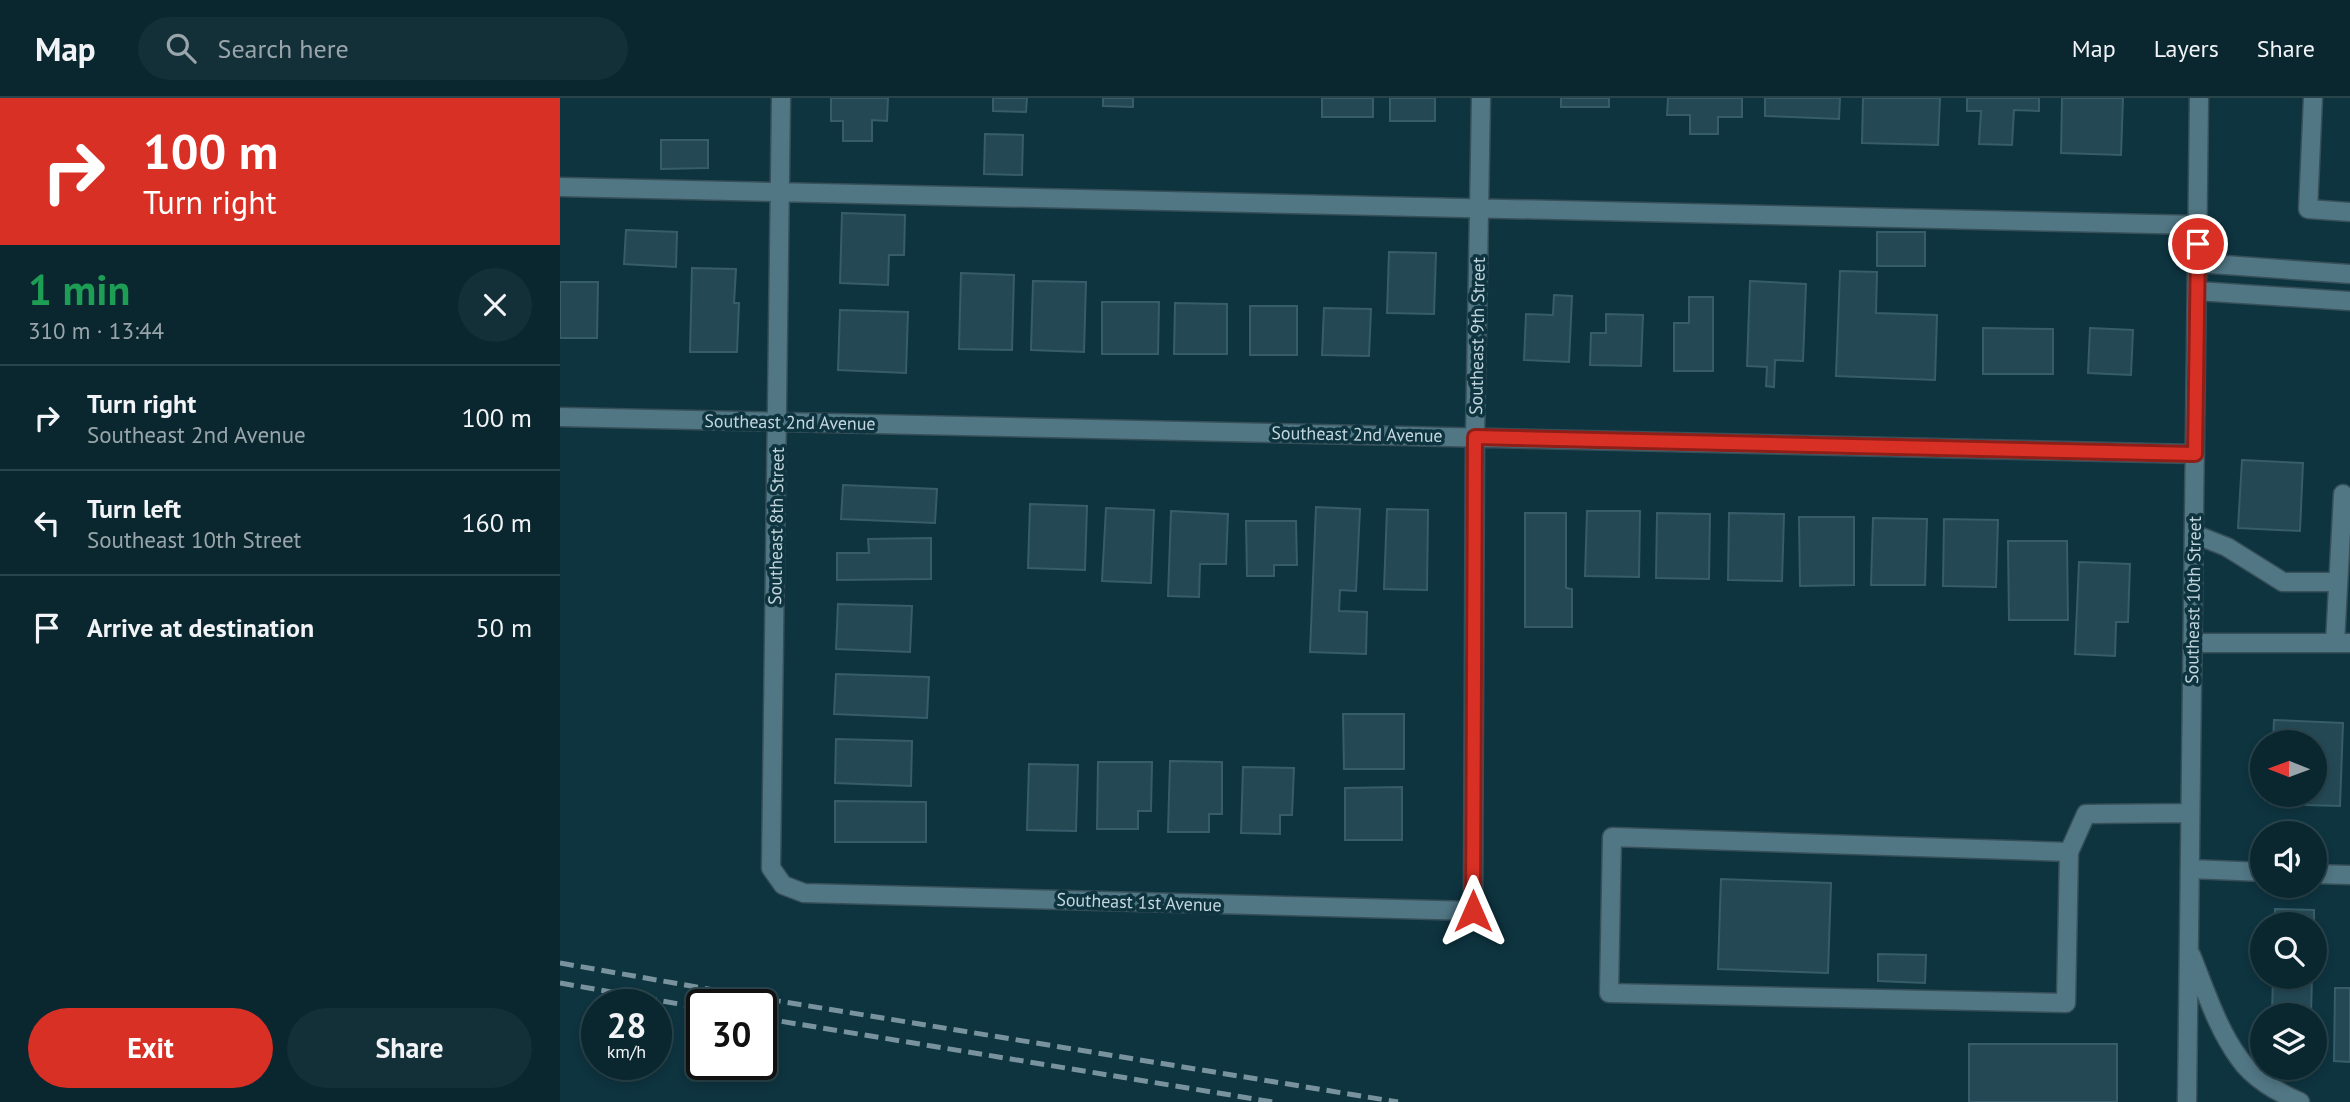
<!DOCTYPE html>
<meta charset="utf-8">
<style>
:root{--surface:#0a2730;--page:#132f38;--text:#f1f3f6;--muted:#99a5ab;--line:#2a444c;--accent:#d93025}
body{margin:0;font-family:"PT Sans",sans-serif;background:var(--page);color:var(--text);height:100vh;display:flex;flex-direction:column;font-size:26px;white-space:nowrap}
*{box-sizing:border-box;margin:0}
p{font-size:23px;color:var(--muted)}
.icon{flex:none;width:38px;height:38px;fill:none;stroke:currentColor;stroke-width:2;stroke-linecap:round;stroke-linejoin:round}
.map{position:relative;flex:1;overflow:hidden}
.sheet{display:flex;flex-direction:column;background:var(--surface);width:560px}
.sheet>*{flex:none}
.guide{background:#d93025;color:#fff;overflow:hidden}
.needle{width:46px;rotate:271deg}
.tools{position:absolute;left:1690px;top:632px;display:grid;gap:14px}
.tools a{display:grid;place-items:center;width:77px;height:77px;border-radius:50%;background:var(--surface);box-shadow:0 4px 10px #0003,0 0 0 2px var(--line);font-size:35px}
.speed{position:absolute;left:21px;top:891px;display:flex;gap:14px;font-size:35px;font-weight:700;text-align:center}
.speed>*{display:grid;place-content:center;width:91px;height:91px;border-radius:50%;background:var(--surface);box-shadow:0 4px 10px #0003,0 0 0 2px var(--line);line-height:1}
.speed small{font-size:18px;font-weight:400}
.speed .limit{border:4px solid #111;border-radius:10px;background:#fff;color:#111}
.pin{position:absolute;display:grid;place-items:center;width:60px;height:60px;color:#fff;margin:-30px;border:4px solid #fff;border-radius:50%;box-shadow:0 2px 7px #0007}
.me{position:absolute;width:77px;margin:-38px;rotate:0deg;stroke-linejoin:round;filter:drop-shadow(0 0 5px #0008)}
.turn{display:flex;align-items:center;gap:24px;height:147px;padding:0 28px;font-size:32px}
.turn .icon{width:91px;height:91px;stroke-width:2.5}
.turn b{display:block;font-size:49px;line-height:60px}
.round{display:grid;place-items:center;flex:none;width:74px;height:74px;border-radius:37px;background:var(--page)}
.headline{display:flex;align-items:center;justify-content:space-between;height:119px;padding:0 28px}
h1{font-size:42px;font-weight:600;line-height:52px;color:#1e9e55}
.button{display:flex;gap:14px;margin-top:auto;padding:14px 28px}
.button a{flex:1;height:80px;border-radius:42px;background:var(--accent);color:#fff;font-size:28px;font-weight:600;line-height:80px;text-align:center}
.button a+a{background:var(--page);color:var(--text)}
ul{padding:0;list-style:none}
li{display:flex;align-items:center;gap:21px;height:105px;padding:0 28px;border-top:2px solid var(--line)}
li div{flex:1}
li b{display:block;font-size:26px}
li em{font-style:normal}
header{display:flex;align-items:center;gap:42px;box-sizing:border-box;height:98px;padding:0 35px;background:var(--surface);border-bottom:2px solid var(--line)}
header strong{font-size:33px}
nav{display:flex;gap:38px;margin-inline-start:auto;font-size:24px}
.search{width:490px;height:63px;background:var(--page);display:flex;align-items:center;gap:18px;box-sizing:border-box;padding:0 24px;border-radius:38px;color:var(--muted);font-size:26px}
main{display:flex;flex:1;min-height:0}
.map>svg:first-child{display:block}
.building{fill:#244955;stroke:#385d6a;stroke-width:2}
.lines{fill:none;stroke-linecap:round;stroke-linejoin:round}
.minor-casing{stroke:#374f58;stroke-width:21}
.minor{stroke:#517684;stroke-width:18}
.rail{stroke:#78939d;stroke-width:5;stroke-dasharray:14 7;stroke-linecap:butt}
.route-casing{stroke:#8d1f18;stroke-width:18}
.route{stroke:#d93025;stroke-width:12}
.labels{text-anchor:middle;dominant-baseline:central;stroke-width:7;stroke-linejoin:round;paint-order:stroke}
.street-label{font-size:18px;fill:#c3d6de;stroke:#0e3440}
</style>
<header>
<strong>Map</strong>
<div class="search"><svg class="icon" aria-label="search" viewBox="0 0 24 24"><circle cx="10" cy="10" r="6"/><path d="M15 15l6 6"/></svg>Search here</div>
<nav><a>Map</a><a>Layers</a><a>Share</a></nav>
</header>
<main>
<section class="sheet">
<div class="guide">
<div class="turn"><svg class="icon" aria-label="right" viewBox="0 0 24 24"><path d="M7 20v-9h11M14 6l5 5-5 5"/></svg><div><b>100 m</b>Turn right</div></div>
</div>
<div class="headline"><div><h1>1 min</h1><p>310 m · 13:44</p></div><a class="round"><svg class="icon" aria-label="close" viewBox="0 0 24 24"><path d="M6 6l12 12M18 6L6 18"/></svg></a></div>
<ul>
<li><svg class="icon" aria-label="right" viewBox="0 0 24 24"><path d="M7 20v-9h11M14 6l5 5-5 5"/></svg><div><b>Turn right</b><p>Southeast 2nd Avenue</p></div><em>100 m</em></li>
<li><svg class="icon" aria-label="left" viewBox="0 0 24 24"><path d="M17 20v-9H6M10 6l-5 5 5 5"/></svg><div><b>Turn left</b><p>Southeast 10th Street</p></div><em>160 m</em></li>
<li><svg class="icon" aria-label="arrive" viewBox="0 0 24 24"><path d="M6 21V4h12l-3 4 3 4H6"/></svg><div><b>Arrive at destination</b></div><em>50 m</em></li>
</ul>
<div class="button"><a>Exit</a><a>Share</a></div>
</section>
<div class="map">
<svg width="1790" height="1004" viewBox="0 0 1790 1004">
<rect width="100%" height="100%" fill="#0e3440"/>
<path class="building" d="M 271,0 L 328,0 L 327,23 L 312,22 L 312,43 L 283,43 L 283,23 L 271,23 Z
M 433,0 L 467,0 L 466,14 L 433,13 Z
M 543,0 L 573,0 L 573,9 L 543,8 Z
M 762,0 L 813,0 L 813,19 L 762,19 Z
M 830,0 L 875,0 L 875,23 L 830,23 Z
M 1001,0 L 1049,0 L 1049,9 L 1001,9 Z
M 1108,0 L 1182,0 L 1182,19 L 1158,19 L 1158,36 L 1130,36 L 1130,17 L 1107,17 Z
M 1205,0 L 1280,0 L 1279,21 L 1205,18 Z
M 1303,0 L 1380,0 L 1378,47 L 1302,45 Z
M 1407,0 L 1479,0 L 1479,13 L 1454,12 L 1452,47 L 1419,46 L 1421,13 L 1407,13 Z
M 1502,0 L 1563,0 L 1561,57 L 1501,55 Z
M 425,36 L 463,37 L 462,77 L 424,76 Z
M 101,42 L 148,42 L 148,70 L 101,71 Z
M 282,115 L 345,117 L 344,157 L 329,157 L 328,187 L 280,185 Z
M 66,132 L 117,134 L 116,169 L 64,166 Z
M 1317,134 L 1365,134 L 1365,168 L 1317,168 Z
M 829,154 L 876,155 L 874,216 L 827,215 Z
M 132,170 L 176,171 L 174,205 L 179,205 L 177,254 L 130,254 Z
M 1280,173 L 1317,174 L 1316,215 L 1377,217 L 1375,282 L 1276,278 Z
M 401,175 L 454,177 L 452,252 L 399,251 Z
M 473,183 L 526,184 L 524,254 L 471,252 Z
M 1190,183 L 1246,186 L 1243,263 L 1215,262 L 1214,289 L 1206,288 L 1207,269 L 1187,268 Z
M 0,184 L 38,184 L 37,240 L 0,240 Z
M 994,197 L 1012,198 L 1009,264 L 964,262 L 966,216 L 993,217 Z
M 1129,199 L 1153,199 L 1153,273 L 1114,273 L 1114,225 L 1129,225 Z
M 542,204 L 599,204 L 598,256 L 542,256 Z
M 615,205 L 667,206 L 667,256 L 614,256 Z
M 690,208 L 737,208 L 737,257 L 690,257 Z
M 764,210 L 811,211 L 809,258 L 762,257 Z
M 280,212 L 348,214 L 346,275 L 278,272 Z
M 1046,216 L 1083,217 L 1081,268 L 1030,267 L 1031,235 L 1046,235 Z
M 1423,230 L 1493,231 L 1493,276 L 1423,276 Z
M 1530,230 L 1573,232 L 1571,277 L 1528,275 Z
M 1682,362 L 1743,365 L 1740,433 L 1678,430 Z
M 283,387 L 377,391 L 375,425 L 281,421 Z
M 470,406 L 527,408 L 525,472 L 468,470 Z
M 756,409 L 800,411 L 796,493 L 780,492 L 779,513 L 807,514 L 806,556 L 750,554 Z
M 546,410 L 594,412 L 591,485 L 542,483 Z
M 827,411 L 868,412 L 867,492 L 824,491 Z
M 611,413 L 668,416 L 666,466 L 640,466 L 639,499 L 608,498 Z
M 1027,413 L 1080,413 L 1079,479 L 1025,478 Z
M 965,415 L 1006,415 L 1006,490 L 1012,491 L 1012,529 L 965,529 Z
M 1097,415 L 1150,416 L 1149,481 L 1096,480 Z
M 1169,415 L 1224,416 L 1222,483 L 1168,482 Z
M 1239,419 L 1294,419 L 1294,487 L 1240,488 Z
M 1313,420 L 1367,421 L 1365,487 L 1311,487 Z
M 1384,421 L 1438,422 L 1436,489 L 1383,488 Z
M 686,423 L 736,423 L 737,467 L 714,467 L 714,478 L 687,478 Z
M 371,440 L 371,481 L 277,482 L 277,455 L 309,455 L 308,441 Z
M 1448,443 L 1507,443 L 1508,522 L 1449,522 Z
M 1519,464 L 1570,466 L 1568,524 L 1556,524 L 1555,558 L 1515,556 Z
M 278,506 L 352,508 L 350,554 L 276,551 Z
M 276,576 L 369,579 L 367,620 L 274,616 Z
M 783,616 L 844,616 L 844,671 L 784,671 Z
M 1714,622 L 1783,625 L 1780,708 L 1711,706 L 1711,696 L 1755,696 L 1755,644 L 1713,644 Z
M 276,641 L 352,643 L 351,688 L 275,685 Z
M 610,663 L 662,664 L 662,716 L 649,716 L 649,734 L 608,734 Z
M 538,664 L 592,664 L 591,713 L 578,713 L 578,731 L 537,731 Z
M 469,666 L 518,667 L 516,733 L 467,732 Z
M 683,669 L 734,670 L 732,717 L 720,717 L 720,736 L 681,735 Z
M 842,689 L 842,742 L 785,742 L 785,690 Z
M 275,703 L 366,704 L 366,744 L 275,744 Z
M 1161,781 L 1271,785 L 1268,875 L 1158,871 Z
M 1715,811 L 1754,812 L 1754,826 L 1714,826 Z
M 1318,856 L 1366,857 L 1365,885 L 1318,883 Z
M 1713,878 L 1752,878 L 1751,917 L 1712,917 Z
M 1775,890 L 1790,890 L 1790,964 L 1774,963 Z
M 1409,946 L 1557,946 L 1557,1004 L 1409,1004 Z"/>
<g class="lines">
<g class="minor-casing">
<path id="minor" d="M 221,0 L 211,770 L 223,787 L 244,795 L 913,813 L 915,339 L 921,0
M 1753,0 L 1748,111 L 1790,114
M 0,89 L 1638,127
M 1637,165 L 1790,176
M 1637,193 L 1790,203
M 0,319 L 1635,356
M 1634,436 L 1667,449 L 1723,484 L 1778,484
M 1633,545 L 1790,545
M 1775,545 L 1783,396
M 1509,754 L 1506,905 L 1049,895 L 1052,739 L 1509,754 L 1526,716 L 1630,715
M 1630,771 L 1703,774
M 1755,776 L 1790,777
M 1631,857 C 1645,891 1657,930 1679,960 C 1693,981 1718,994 1740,1004
M 1627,1004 L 1639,0"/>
</g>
<use href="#minor" class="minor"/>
<path class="rail" d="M 0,865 L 194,899 L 838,1004
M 0,885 L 142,910
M 201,920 L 713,1004"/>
</g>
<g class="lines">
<g class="route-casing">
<path id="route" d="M 913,813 L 915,339 L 1635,356 L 1638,146"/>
</g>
<use href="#route" class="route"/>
</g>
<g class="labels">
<g class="street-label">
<text transform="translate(917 238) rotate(-89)">Southeast 9th Street</text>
<text transform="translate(230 324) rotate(1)">Southeast 2nd Avenue</text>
<text transform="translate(797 336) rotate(1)">Southeast 2nd Avenue</text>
<text transform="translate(216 428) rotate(-89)">Southeast 8th Street</text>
<text transform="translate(1633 502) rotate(-89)">Southeast 10th Street</text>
<text transform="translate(579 804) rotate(2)">Southeast 1st Avenue</text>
</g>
</g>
</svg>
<div class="tools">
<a><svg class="needle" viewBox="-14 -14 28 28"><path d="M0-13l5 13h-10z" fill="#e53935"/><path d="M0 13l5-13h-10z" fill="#99a5ab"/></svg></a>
<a><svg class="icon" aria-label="sound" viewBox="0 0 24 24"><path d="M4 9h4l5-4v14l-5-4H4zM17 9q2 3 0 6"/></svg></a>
<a><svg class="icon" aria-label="search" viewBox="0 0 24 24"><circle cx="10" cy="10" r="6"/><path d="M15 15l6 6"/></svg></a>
<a><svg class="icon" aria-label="layers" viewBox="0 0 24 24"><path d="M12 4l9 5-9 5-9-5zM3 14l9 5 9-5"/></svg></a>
</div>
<div class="speed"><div>28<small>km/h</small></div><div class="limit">30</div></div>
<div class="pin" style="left:1638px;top:146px;background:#d93025"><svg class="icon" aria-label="arrive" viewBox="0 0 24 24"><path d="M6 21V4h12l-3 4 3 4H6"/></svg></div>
<svg class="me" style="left:913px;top:813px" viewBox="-20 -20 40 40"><path d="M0-17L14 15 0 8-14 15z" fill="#d93025" stroke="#fff" stroke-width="4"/></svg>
</div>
</main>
